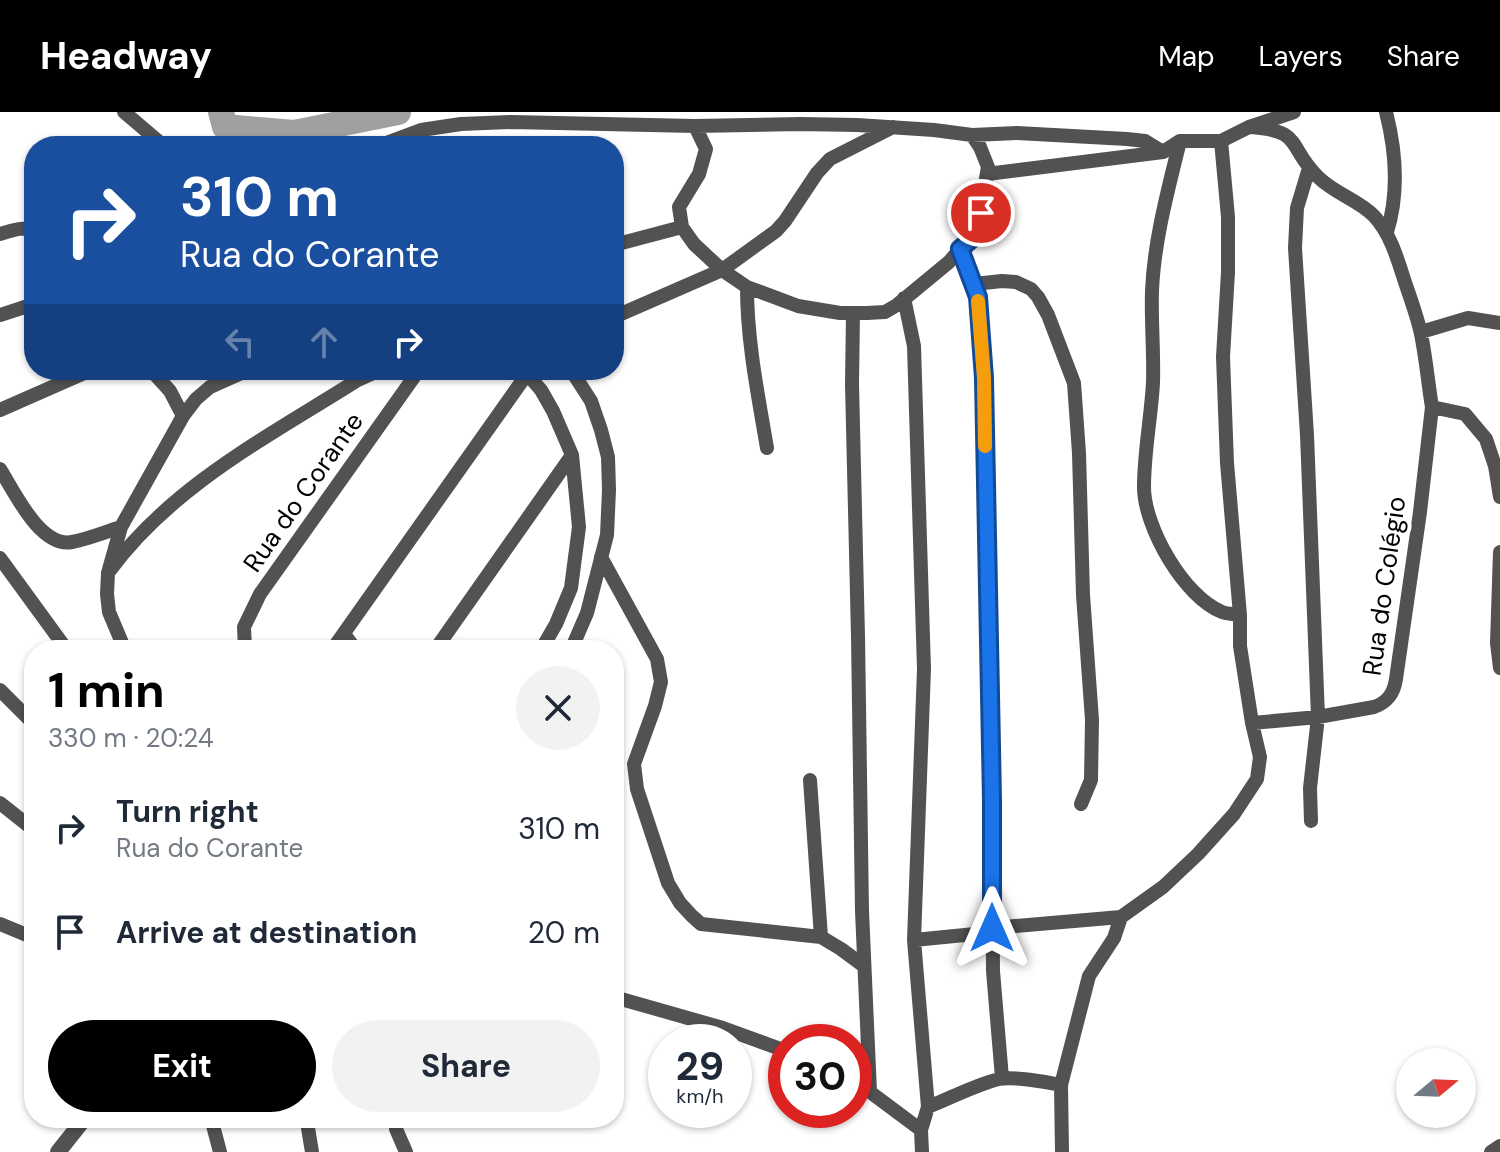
<!DOCTYPE html>
<meta charset="utf-8">
<style>
:root{--surface:#fff;--page:#f2f2f3;--text:#1f2937;--muted:#747a83;--accent:#000}
body{margin:0;font-family:"DM Sans",sans-serif;background:var(--page);color:var(--text);height:100vh;display:flex;flex-direction:column;font-size:30px;white-space:nowrap}
*{box-sizing:border-box;margin:0}
p{font-size:26px;color:var(--muted)}
.icon{flex:none;width:44px;height:44px;fill:none;stroke:currentColor;stroke-width:2;stroke-linecap:round;stroke-linejoin:round}
.map{position:relative;flex:1;overflow:hidden}
.drawer{position:absolute;left:24px;top:528px;width:600px;height:488px;display:flex;flex-direction:column;background:var(--surface);border-radius:32px;box-shadow:0 2px 6px #0004}
.drawer>*{flex:none}
.top-card{position:absolute;left:24px;top:24px;width:600px;height:244px;border-radius:32px;box-shadow:0 2px 6px #0004;background:#1a4fa0;color:#fff;overflow:hidden}
.needle{width:52px;rotate:71deg}
.buttons{position:absolute;left:1396px;top:936px;display:grid;gap:16px}
.buttons a{display:grid;place-items:center;width:80px;height:80px;border-radius:50%;background:var(--surface);box-shadow:0 2px 6px #0004;font-size:40px}
.speed{position:absolute;left:648px;top:912px;display:flex;gap:16px;font-size:40px;font-weight:700;text-align:center}
.speed>*{display:grid;place-content:center;width:104px;height:104px;border-radius:50%;background:var(--surface);box-shadow:0 2px 6px #0004;line-height:1}
.speed small{font-size:20px;font-weight:400}
.speed .limit{border:12px solid #d22;background:#fff;color:#111}
.pin{position:absolute;display:grid;place-items:center;width:68px;height:68px;color:#fff;margin:-34px;border:4px solid #fff;border-radius:50%;box-shadow:0 2px 8px #0007}
.me{position:absolute;width:88px;margin:-44px;rotate:0deg;stroke-linejoin:round;filter:drop-shadow(0 0 6px #0008)}
.turn{display:flex;align-items:center;gap:28px;height:168px;padding:0 24px;font-size:36px}
.turn .icon{width:104px;height:104px;stroke-width:2.5}
.turn b{display:block;font-size:56px;line-height:68px}
.lanes{display:flex;align-items:center;height:76px;padding:0 24px;background:#0003;justify-content:center;gap:40px;direction:ltr}
.lanes .off{opacity:.35}
.round{display:grid;place-items:center;flex:none;width:84px;height:84px;border-radius:42px;background:var(--page)}
.summary{display:flex;align-items:center;justify-content:space-between;height:136px;padding:0 24px}
h1{font-size:48px;font-weight:700;line-height:60px;color:var(--accent)}
.primary-button{display:flex;gap:16px;margin-top:auto;padding:16px 24px}
.primary-button a{flex:1;height:92px;border-radius:48px;background:var(--accent);color:#fff;font-size:32px;font-weight:700;line-height:92px;text-align:center}
.primary-button a+a{background:var(--page);color:var(--text)}
ul{padding:0;list-style:none}
li{display:flex;align-items:center;gap:24px;height:104px;padding:0 24px}
li div{flex:1}
li b{display:block;font-size:30px}
li em{font-style:normal}
header{display:flex;align-items:center;gap:48px;box-sizing:border-box;height:112px;padding:0 40px;background:var(--accent);color:#fff}
header strong{font-size:38px}
nav{display:flex;gap:44px;margin-inline-start:auto;font-size:28px}
.map>svg:first-child{display:block}
.lines{fill:none;stroke-linecap:round;stroke-linejoin:round}
.river{stroke:#a0a0a0;stroke-width:26}
.minor{stroke:#525252;stroke-width:14}
.tertiary{stroke:#525252;stroke-width:16}
.route-casing{stroke:#114b97;stroke-width:20}
.route{stroke:#1a73e8;stroke-width:14}
.slow{stroke:#f59e0b;stroke-width:14}
.labels{text-anchor:middle;dominant-baseline:central;stroke-width:8;stroke-linejoin:round;paint-order:stroke}
.street-label{font-size:26px;fill:#000;stroke:#fff}
</style>
<header>
<strong>Headway</strong>
<nav><a>Map</a><a>Layers</a><a>Share</a></nav>
</header>
<div class="map">
<svg width="1500" height="1040" viewBox="0 0 1500 1040">
<rect width="100%" height="100%" fill="#fff"/>
<g class="lines">
<path class="river" d="M 221,0 L 225,15 L 294,21 L 398,0"/>
<path class="minor" d="M 124,0 L 164,34
M 1386,0 C 1396,39 1399,81 1387,120
M 695,14 L 706,37 L 699,62 L 679,95 L 682,115 L 694,132 L 722,158 L 747,175 L 798,194 L 840,201 L 867,201 L 885,200 L 897,193 L 949,150 L 960,137 L 976,123 L 988,55 L 980,35 L 972,23
M 1249,15 C 1304,18 1287,35 1318,65 C 1335,82 1359,88 1374,104 C 1389,120 1396,142 1403,164 C 1409,183 1417,203 1421,222 C 1426,246 1428,271 1432,295 L 1465,302 L 1486,327 L 1495,354 L 1500,385
M 1180,29 C 1168,78 1154,129 1152,179 C 1151,210 1154,241 1153,271 C 1151,306 1144,340 1144,375 C 1144,415 1184,485 1222,500 C 1227,502 1235,502 1240,503
M 1221,29 L 1228,105 L 1228,160 L 1223,245 L 1227,351 L 1240,503 L 1240,534 L 1252,611
M 378,34 L 421,18 L 461,12 L 511,10 L 695,14 L 800,12 L 857,13 L 934,18 L 972,23 L 1017,21 L 1127,27 L 1145,29 L 1163,40
M 1309,56 L 1297,96 L 1295,136 L 1307,323 L 1318,605 L 1310,676 L 1311,709
M 987,62 L 1163,40 L 1180,29 L 1221,29 L 1249,15 L 1294,0
M 0,122 C 11,119 24,113 34,120
M 614,133 L 682,115
M 960,137 L 978,185 L 984,266 L 992,719 L 993,859 L 1002,966
M 974,172 L 1002,169 L 1016,170 L 1031,177 L 1038,185 L 1048,203 L 1074,271 L 1079,341 L 1083,483 L 1092,608 L 1091,668 L 1081,692
M 747,175 C 747,229 758,283 767,336
M 904,186 L 914,234 L 924,557 L 914,828 L 928,995 L 921,1018 L 922,1040
M 853,201 L 852,272 L 858,524 L 862,799 L 870,980
M 0,203 L 34,192
M 614,205 L 722,158 L 776,119 L 785,109 L 817,61 L 830,47 L 893,15
M 1421,220 L 1468,206 L 1500,211
M 151,258 L 170,279 L 183,304
M 571,258 L 591,289 L 601,318 L 608,345 L 609,378 L 607,423 L 587,501 L 571,538
M 520,259 L 527,262 L 541,278 L 553,299 L 572,343 L 579,415 L 571,476 L 556,512 L 541,538
M 0,298 L 91,258
M 0,357 C 14,379 40,436 72,430 C 88,427 105,420 121,415
M 1500,440 L 1497,531 L 1500,556
M 601,445 L 657,547 L 661,570 L 655,594 L 634,652 L 637,677 L 668,771 L 680,791 L 692,804 L 701,812 L 821,825 L 841,837 L 864,854
M 0,446 L 67,538
M 108,461 C 170,375 269,324 356,269 L 380,258
M 344,522 L 356,538
M 125,538 L 109,500 L 107,482 L 108,461 L 121,415 L 183,304 L 196,287 L 210,275 L 248,258
M 245,538 L 244,515 L 260,482 L 419,258
M 332,538 L 527,262
M 435,538 L 572,343
M 0,578 L 34,612
M 810,668 L 821,825
M 0,691 L 34,718
M 0,812 L 34,826
M 914,828 L 975,822 L 992,816 L 1121,805 L 1163,775 L 1198,742 L 1234,702 L 1257,667 L 1260,645 L 1252,611 L 1318,605 L 1374,595 C 1388,590 1394,581 1396,567 L 1420,400 L 1432,295
M 614,885 L 723,916 L 786,939
M 854,973 L 870,980 L 921,1018
M 1061,973 L 1062,1040
M 928,995 C 951,986 975,973 999,967 C 1012,964 1047,970 1061,973 L 1089,864 L 1114,826 L 1121,805
M 211,1006 L 220,1040
M 308,1006 L 308,1016 L 312,1040
M 397,1006 L 396,1017 L 406,1040
M 1491,1040 L 1500,1034"/>
<path class="tertiary" d="M 58,1040 L 85,1006"/>
</g>
<g class="lines">
<g class="route-casing">
<path id="route" d="M 981,101 L 976,123 L 960,137 L 978,185 L 984,266 L 992,688 L 992,816"/>
</g>
<use href="#route" class="route"/>
<path class="slow" d="M 978,189 L 984,266 L 985,334"/>
</g>
<g class="labels">
<g class="street-label">
<text transform="translate(303 380) rotate(-55)">Rua do Corante</text>
<text transform="translate(1384 474) rotate(-82)">Rua do Colégio</text>
</g>
</g>
</svg>
<div class="buttons">
<a><svg class="needle" viewBox="-14 -14 28 28"><path d="M0-13l5 13h-10z" fill="#e53935"/><path d="M0 13l5-13h-10z" fill="#747a83"/></svg></a>
</div>
<div class="speed"><div>29<small>km/h</small></div><div class="limit">30</div></div>
<div class="pin" style="left:981px;top:101px;background:#d93025"><svg class="icon" aria-label="arrive" viewBox="0 0 24 24"><path d="M6 21V4h12l-3 4 3 4H6"/></svg></div>
<svg class="me" style="left:992px;top:816px" viewBox="-20 -20 40 40"><path d="M0-17L14 15 0 8-14 15z" fill="#1a73e8" stroke="#fff" stroke-width="4"/></svg>
<div class="top-card">
<div class="turn"><svg class="icon" aria-label="right" viewBox="0 0 24 24"><path d="M7 20v-9h11M14 6l5 5-5 5"/></svg><div><b>310 m</b>Rua do Corante</div></div>
<div class="lanes"><svg class="icon off" aria-label="left" viewBox="0 0 24 24"><path d="M17 20v-9H6M10 6l-5 5 5 5"/></svg><svg class="icon off" aria-label="ahead" viewBox="0 0 24 24"><path d="M12 20V5M6 11l6-6 6 6"/></svg><svg class="icon" aria-label="right" viewBox="0 0 24 24"><path d="M7 20v-9h11M14 6l5 5-5 5"/></svg></div>
</div>
<section class="drawer">
<div class="summary"><div><h1>1 min</h1><p>330 m · 20:24</p></div><a class="round"><svg class="icon" aria-label="close" viewBox="0 0 24 24"><path d="M6 6l12 12M18 6L6 18"/></svg></a></div>
<ul>
<li><svg class="icon" aria-label="right" viewBox="0 0 24 24"><path d="M7 20v-9h11M14 6l5 5-5 5"/></svg><div><b>Turn right</b><p>Rua do Corante</p></div><em>310 m</em></li>
<li><svg class="icon" aria-label="arrive" viewBox="0 0 24 24"><path d="M6 21V4h12l-3 4 3 4H6"/></svg><div><b>Arrive at destination</b></div><em>20 m</em></li>
</ul>
<div class="primary-button"><a>Exit</a><a>Share</a></div>
</section>
</div>
